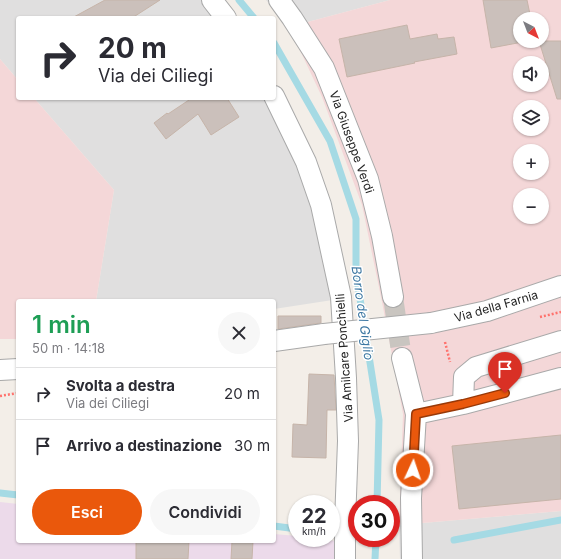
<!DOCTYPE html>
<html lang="it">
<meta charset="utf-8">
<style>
:root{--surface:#fff;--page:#f7f7f7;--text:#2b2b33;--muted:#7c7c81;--line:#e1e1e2;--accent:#ea580c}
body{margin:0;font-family:Inter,sans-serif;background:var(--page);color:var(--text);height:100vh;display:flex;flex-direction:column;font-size:15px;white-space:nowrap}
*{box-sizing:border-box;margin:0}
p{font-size:13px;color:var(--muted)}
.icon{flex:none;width:22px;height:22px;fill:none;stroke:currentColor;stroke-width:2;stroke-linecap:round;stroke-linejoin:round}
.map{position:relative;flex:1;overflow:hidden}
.drawer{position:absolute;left:16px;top:299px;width:260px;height:244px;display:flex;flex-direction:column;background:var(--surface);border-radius:4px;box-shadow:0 1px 3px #0004}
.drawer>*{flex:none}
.guide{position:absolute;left:16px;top:16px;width:260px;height:84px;border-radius:4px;box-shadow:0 1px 3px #0004;background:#fff;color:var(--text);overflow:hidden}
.needle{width:26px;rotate:138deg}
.buttons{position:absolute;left:513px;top:12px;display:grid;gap:8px}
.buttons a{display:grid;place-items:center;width:36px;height:36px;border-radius:50%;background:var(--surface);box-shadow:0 1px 3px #0004;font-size:20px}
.speed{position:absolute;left:288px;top:495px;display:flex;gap:8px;font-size:20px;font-weight:700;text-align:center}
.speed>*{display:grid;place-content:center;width:52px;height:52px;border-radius:50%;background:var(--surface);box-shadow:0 1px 3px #0004;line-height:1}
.speed small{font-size:10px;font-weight:400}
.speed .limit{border:6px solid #d22;background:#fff;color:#111}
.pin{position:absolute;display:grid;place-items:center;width:34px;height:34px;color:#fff;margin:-41px -17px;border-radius:50% 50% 50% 0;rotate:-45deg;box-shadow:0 0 4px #0007}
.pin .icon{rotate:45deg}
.me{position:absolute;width:44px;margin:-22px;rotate:3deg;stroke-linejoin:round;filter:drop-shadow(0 0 3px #0008)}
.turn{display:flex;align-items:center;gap:14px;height:84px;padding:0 16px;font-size:18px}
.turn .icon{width:52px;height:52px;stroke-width:2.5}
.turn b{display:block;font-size:28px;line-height:34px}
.round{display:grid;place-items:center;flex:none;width:42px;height:42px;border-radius:21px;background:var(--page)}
.summary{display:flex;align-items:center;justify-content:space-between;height:68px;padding:0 16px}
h1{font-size:24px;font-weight:600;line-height:30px;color:#1e9e55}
.cta{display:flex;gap:8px;margin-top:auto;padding:8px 16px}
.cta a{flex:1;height:46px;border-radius:24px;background:var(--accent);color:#fff;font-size:16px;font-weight:600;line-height:46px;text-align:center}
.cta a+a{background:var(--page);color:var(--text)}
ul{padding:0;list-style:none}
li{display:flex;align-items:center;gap:12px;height:52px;padding:0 16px;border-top:1px solid var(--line)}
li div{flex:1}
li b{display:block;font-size:15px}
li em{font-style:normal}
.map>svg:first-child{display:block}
.residential{fill:#e0dfdf}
.commercial{fill:#f4d7d8;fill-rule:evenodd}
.industrial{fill:#ecdaea}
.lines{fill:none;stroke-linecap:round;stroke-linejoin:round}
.stream{stroke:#a5dae4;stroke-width:7}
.building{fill:#cbc0bb;stroke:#c6b4a9}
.minor-tunnel{stroke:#c9c5c0;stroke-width:20;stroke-dasharray:20 10;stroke-linecap:butt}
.minor-casing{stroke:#a9a9a9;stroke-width:22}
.path{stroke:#ff726d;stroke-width:2.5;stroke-dasharray:2 2;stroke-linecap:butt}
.minor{stroke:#fff;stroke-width:20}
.minor-bridge-casing{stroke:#a9a9a9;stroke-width:22;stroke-linecap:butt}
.minor-bridge{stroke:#fff;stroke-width:20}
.route-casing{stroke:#983908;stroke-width:10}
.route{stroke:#ea580c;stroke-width:7}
.labels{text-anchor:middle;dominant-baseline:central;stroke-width:3;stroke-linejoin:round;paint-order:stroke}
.street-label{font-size:12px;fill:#222;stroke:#fff}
.water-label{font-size:13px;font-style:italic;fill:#3c77a2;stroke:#fff}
</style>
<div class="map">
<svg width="561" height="559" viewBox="0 0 561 559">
<rect width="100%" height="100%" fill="#f3eee8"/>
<path class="residential" d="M 0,0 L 223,0 L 238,18 L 18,18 L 18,80 L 0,59 Z
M 266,0 L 390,0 L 289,27 Z
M 274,84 L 314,157 L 352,297 L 274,309 L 274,301 L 96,301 L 114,190 L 34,98 L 274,98 Z
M 561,511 L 561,559 L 400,559 L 399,525 Z"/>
<path class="commercial" d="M 390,0 L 561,0 L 561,511 L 399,525 L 403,414 L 382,302 L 362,205 L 322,97 L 289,27 ZM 520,19 L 542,19 L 542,41 L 520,41 ZM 520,63 L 542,63 L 542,85 L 520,85 ZM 520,107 L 542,107 L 542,129 L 520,129 ZM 520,151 L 542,151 L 542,173 L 520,173 ZM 520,195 L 542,195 L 542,217 L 520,217 Z
M 0,59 L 18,80 L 18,98 L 34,98 L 114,190 L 96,301 L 18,301 L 18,339 L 0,339 Z"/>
<path class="industrial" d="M 0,502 L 18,504 L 18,541 L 274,541 L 274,534 L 297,536 L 297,538 L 312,538 L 335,541 L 334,559 L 0,559 Z"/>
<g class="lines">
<path class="stream" d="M 239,0 L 254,18
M 274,43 L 330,141 L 356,219 L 356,273 L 379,420 L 377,504
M 0,493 L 18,495
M 274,526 L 297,529
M 454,540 L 561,520
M 375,559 L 376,538"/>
</g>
<path class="building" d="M 105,0 L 160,0 L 132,18 L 72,18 Z
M 483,0 L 527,0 L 531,19 L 520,19 L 520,41 L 528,41 L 491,48 Z
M 407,25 L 410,39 L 437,34 L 438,39 L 454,37 L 457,54 L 414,62 L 415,63 L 347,77 L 339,39 Z
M 539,41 L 561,41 L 561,99 L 557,99 Z
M 188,98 L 227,98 L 239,117 L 211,135 L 198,114 L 166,139 L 154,123 L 167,113 L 168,114 L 189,100 Z
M 278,316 L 321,316 L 321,323 L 278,329 Z
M 309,374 L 334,375 L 336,410 L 327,410 L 326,458 L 292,457 L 293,424 L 307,425 Z
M 561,435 L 561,499 L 459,509 L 452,446 Z
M 136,541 L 189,541 L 188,559 L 136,559 Z
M 232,541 L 253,541 L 252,559 L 231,559 Z"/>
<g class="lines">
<path class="minor-tunnel" d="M 393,297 L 402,358"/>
<g class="minor-casing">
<path id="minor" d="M 212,0 L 226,18
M 279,0 L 292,18 L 324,68 L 368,179 L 382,236 L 393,297
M 274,96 L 306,162 L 321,205 L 341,297 L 346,378 L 348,441 L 345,523 L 345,559
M 431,323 L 487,311 L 561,286
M 274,341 L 324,334
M 402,358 L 416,414 L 411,498 L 412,559
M 0,370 L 18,369
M 463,404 L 464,377 L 476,367 L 561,341
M 416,414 L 463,404 L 561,378"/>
</g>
<path class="path" d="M 540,317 L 561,312
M 445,342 L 450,362
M 0,396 L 18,393"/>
<use href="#minor" class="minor"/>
<g class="minor-bridge-casing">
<path id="minor-bridge" d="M 324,334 L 431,323"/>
</g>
<use href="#minor-bridge" class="minor-bridge"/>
</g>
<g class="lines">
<g class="route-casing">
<path id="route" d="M 413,470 L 416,414 L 463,404 L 505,393"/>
</g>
<use href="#route" class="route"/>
</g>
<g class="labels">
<g class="street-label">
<text transform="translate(352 142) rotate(70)">Via Giuseppe Verdi</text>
<text transform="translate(496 306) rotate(-16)">Via della Farnia</text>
<text transform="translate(344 358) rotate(-94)">Via Amilcare Ponchielli</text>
</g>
<g class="water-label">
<text transform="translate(363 313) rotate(82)">Borro del Giglio</text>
</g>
</g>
</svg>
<div class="buttons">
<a><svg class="needle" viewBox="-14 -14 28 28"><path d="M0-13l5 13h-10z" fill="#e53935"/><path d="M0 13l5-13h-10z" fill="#7c7c81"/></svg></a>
<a><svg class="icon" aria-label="sound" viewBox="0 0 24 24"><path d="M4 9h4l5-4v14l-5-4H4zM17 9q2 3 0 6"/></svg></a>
<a><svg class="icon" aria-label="layers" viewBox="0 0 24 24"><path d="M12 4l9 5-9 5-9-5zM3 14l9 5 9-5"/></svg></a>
<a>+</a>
<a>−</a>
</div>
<div class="speed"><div>22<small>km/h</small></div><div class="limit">30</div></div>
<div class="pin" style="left:505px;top:393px;background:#d93025"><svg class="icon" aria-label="arrive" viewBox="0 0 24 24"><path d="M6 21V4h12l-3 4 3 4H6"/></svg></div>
<svg class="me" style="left:413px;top:470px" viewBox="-20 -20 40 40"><circle r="17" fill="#ea580c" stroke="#fff" stroke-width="3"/><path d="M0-11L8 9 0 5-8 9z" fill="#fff"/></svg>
<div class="guide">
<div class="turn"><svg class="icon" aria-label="right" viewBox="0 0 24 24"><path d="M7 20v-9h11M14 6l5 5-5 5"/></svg><div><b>20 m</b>Via dei Ciliegi</div></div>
</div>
<section class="drawer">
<div class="summary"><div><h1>1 min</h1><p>50 m · 14:18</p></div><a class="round"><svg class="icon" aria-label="close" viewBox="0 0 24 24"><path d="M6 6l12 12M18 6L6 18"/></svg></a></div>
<ul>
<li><svg class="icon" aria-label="right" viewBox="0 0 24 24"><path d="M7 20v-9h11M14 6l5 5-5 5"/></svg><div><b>Svolta a destra</b><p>Via dei Ciliegi</p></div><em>20 m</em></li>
<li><svg class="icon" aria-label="arrive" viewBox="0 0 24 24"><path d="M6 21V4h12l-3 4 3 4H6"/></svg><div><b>Arrivo a destinazione</b></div><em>30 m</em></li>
</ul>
<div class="cta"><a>Esci</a><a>Condividi</a></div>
</section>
</div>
